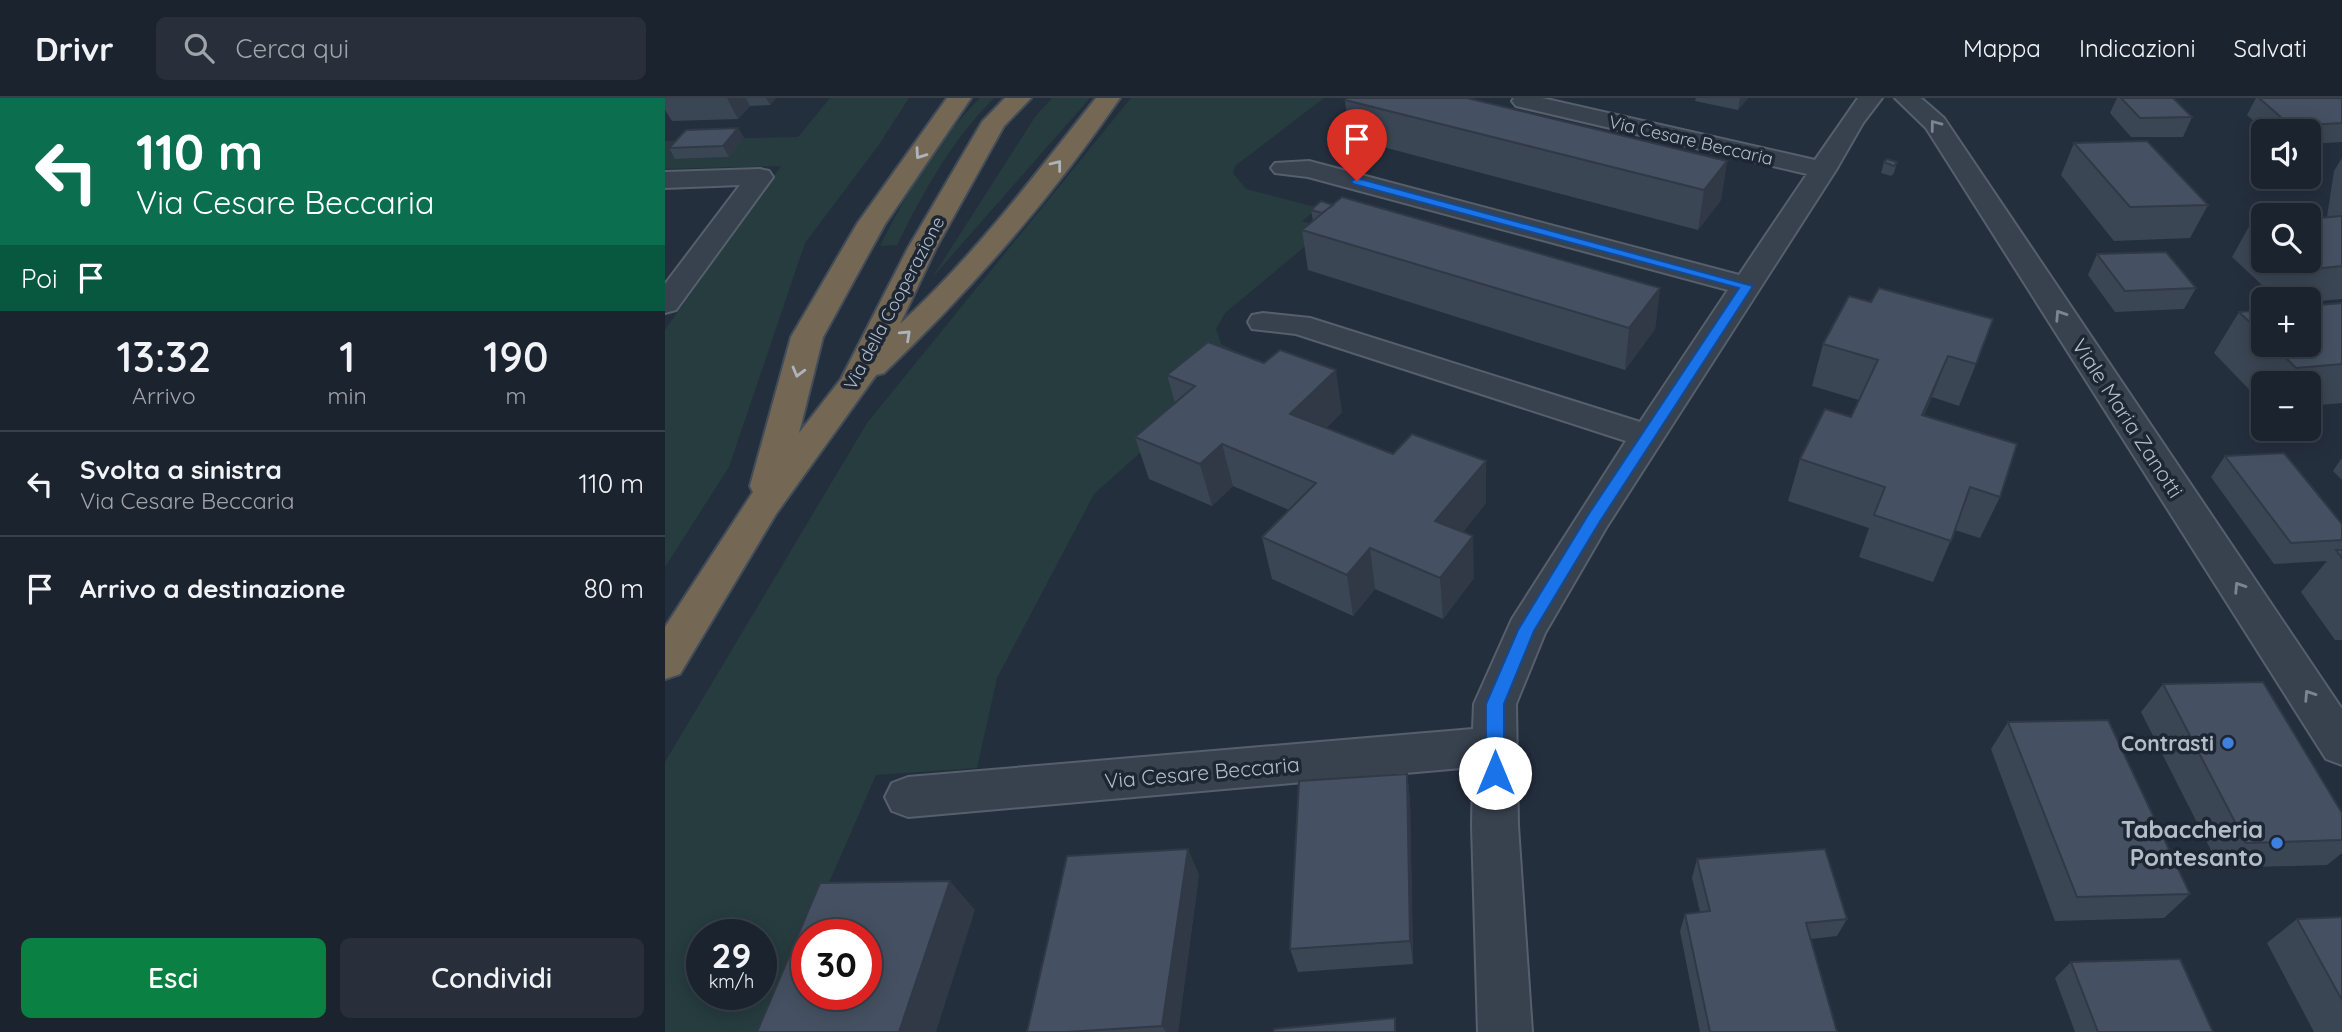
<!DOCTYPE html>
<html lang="it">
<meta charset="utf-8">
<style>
:root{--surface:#1b232e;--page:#282f3a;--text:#f1f3f6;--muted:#a0a4aa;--line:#39404a;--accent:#0b8043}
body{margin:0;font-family:Quicksand,sans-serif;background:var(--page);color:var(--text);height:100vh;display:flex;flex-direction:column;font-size:26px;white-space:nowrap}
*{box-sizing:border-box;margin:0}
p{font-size:23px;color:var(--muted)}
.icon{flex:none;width:38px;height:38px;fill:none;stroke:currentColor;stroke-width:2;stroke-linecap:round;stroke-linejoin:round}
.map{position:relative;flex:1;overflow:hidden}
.side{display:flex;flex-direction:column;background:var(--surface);width:665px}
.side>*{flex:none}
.guide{background:#0b6e4f;color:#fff;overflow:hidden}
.buttons{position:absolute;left:1586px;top:21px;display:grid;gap:14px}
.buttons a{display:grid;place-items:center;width:70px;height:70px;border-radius:10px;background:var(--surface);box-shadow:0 4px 18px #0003,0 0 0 2px var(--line);font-size:35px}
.speed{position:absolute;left:21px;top:821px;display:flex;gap:14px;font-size:35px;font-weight:700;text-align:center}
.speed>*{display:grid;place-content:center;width:91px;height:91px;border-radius:50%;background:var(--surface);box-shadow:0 4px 18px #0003,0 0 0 2px var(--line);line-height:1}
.speed small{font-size:18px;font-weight:400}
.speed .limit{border:10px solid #d22;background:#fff;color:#111}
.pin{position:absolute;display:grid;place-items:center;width:60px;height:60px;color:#fff;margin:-72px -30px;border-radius:50% 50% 50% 0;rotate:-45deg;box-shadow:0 0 7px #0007}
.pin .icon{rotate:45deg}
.me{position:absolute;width:77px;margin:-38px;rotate:0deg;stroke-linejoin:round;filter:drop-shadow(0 0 5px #0008)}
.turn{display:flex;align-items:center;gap:24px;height:147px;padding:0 21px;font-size:32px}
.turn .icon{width:91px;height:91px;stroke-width:2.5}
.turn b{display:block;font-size:49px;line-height:60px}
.then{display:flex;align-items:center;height:66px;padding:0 21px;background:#0003;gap:14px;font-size:26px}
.eta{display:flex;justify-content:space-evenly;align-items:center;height:119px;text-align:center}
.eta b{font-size:42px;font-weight:600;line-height:49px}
.action{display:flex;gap:14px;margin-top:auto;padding:14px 21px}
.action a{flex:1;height:80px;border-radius:10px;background:var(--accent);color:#fff;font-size:28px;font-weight:600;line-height:80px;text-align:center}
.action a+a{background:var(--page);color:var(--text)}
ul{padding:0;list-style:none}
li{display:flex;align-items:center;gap:21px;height:105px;padding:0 21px;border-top:2px solid var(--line)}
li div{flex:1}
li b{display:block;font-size:26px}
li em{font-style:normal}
header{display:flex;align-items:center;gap:42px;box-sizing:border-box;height:98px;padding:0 35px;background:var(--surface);border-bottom:2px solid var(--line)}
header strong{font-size:33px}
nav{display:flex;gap:38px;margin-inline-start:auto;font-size:24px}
.search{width:490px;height:63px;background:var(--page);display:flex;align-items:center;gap:18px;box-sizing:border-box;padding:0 24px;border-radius:10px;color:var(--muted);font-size:26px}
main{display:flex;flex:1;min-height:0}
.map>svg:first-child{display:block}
.green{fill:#263c3f;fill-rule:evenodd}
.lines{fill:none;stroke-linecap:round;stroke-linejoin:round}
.minor-casing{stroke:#565f6c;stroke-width:4}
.highway-casing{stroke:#434c59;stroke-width:4}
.minor{fill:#38414e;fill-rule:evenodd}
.highway{fill:#746855;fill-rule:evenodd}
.wall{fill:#3b4654}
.shaded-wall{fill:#303945}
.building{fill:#455162;stroke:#303945;stroke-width:2;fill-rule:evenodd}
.oneway{stroke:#7c8592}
.oneway2{stroke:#aeb4bd}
.route{fill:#1a73e8;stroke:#114b97;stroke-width:2}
.shop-dot{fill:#3f7fe0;stroke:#1d2633;stroke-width:2.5}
.labels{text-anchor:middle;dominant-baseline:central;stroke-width:7;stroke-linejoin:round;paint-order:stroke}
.far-street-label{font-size:18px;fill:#b4bcc9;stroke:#1d2633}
.street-label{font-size:21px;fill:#b4bcc9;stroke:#1d2633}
.poi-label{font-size:21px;font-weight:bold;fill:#b4bcc9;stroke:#1d2633;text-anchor:end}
.near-poi-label{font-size:24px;font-weight:bold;fill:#b4bcc9;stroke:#1d2633;text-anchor:end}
</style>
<header>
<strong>Drivr</strong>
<div class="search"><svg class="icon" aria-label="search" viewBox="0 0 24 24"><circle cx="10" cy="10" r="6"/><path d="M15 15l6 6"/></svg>Cerca qui</div>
<nav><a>Mappa</a><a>Indicazioni</a><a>Salvati</a></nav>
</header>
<main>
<section class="side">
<div class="guide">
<div class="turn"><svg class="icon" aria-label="left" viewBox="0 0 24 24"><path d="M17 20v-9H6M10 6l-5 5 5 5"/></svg><div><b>110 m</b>Via Cesare Beccaria</div></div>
<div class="then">Poi<svg class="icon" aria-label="arrive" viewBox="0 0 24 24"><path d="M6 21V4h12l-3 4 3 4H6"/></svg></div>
</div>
<div class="eta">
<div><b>13:32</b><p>Arrivo</p></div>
<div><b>1</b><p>min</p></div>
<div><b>190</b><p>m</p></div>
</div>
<ul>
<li><svg class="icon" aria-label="left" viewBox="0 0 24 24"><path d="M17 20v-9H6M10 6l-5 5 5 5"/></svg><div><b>Svolta a sinistra</b><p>Via Cesare Beccaria</p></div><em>110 m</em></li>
<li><svg class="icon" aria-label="arrive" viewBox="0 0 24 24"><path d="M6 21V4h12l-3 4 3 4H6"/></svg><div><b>Arrivo a destinazione</b></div><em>80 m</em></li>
</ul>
<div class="action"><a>Esci</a><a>Condividi</a></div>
</section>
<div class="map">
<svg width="1677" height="934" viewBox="0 0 1677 934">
<rect width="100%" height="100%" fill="#242f3e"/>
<path class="green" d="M 165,0 L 244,0 L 213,48 L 140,145 L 64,369 L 0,469 L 0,232 L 116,68 L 0,71 L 0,43 L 27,43 L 11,61 L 63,59 L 79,40 L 133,39 Z
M 315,0 L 329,0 C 286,43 259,93 232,147 L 215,148 C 244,91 270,45 315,0 Z
M 387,0 L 425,0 L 267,180 L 370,19 Z
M 466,0 L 659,0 L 570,68 L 568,75 L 581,91 L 654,110 L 637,123 L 661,131 L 560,215 L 551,231 L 556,246 L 582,259 L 429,396 L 332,580 L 312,670 L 211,677 L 99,934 L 0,934 L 0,664 L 202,325 ZM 37,836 L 96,836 L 96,896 L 37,896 Z"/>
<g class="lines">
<g class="minor-casing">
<path id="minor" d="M 849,0 L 877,0 L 1150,62 L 1193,0 L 1217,0 L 1198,25 L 1171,72 L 941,430 L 880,535 L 851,606 L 853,728 L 867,934 L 813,934 L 807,728 L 808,669 L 243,719 L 227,713 L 220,699 L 227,685 L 243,679 L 808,631 L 809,606 L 847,521 L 961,343 L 631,236 L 587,231 L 583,224 L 587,217 L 598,215 L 645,220 L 975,324 L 1063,192 L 643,79 L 610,75 L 606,70 L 610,65 L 644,63 L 1074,177 L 1142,76 L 851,8 L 847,3 Z
M 1230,0 L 1256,0 L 1279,20 L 1677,611 L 1677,667 L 1661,661 L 1261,30 Z
M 95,71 L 104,73 L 108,79 L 11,212 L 0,215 L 0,186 L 75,87 L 0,90 L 0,74 Z"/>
</g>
<g class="highway-casing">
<path id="highway" d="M 282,0 L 306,0 L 220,126 L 158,239 L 134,335 L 176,281 L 243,150 L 317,24 L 340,0 L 366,0 L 339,28 L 271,150 L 235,226 C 309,158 369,78 431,0 L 455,0 C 386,100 307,191 219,275 L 211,277 L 111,416 L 15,576 L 0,581 L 0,529 L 88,394 L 85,388 L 126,239 L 192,126 Z"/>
</g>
<use href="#minor" class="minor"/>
<use href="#highway" class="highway"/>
</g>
<path class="wall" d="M 0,0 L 111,0 L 105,7 L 85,8 L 73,21 L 7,23 L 0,12 Z
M 1031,0 L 1083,0 L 1073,12 L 1030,3 Z
M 1452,0 L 1508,0 L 1527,19 L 1518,39 L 1466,39 L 1445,15 Z
M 1591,0 L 1677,0 L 1677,44 L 1643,46 L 1643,33 L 1600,33 L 1582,17 Z
M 680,2 L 1062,63 L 1056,102 L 1033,132 L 684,40 Z
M 73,30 L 79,40 L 64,59 L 10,61 L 4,50 Z
M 1409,45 L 1543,107 L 1525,140 L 1449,143 L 1396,77 Z
M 1677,60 L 1677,201 L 1643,204 L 1643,201 L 1612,201 L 1567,159 L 1586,125 L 1598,124 L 1598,163 L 1643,163 L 1662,119 L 1669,73 Z
M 1219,64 L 1232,64 L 1229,75 L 1226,78 L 1216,75 Z
M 646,112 L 995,190 L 990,231 L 960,272 L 643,172 L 637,132 L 648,123 Z
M 1432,156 L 1531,190 L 1519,211 L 1450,214 L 1423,177 Z
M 1184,198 L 1311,266 L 1294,308 L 1267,299 L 1259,318 L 1335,399 L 1315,440 L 1290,432 L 1268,484 L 1194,459 L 1204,430 L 1123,403 L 1135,361 L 1186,319 L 1194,302 L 1147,288 L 1158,246 Z
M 1677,205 L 1677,305 L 1643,308 L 1643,285 L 1598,285 L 1598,306 L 1549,255 L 1574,214 L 1598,212 L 1598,247 L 1643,247 Z
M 502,277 L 677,314 L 661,330 L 728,356 L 821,363 L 821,405 L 798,434 L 809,480 L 778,521 L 710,491 L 688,518 L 607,481 L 597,439 L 624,412 L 568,388 L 547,408 L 484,381 L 470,339 L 510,305 Z
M 1560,358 L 1677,426 L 1677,542 L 1670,542 L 1636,494 L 1662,463 L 1609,466 L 1546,379 Z
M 1676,361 L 1677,361 L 1677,382 L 1668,373 Z
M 1498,586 L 1677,715 L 1677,755 L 1662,767 L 1555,770 L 1476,614 Z
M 1343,624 L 1525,796 L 1499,820 L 1390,823 L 1326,651 Z
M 742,676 L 745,702 L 748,866 L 633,874 L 625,851 Z
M 1032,761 L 1182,821 L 1172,838 L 1146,841 L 1172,934 L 1035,934 L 1015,833 L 1020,816 L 1035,814 L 1027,780 Z
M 534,776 L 513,934 L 362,934 Z
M 1677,819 L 1677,934 L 1649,934 L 1602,845 L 1632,821 Z
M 1406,864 L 1548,934 L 1410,934 L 1390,880 Z"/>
<path class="shaded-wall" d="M 62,0 L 81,0 L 85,8 L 73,21 Z
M 101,0 L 111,0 L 105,7 Z
M 1075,0 L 1083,0 L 1073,12 Z
M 73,30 L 79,40 L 64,59 L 58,48 Z
M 1062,63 L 1056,102 L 1033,132 L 1039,92 Z
M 995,190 L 990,231 L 960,272 L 964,230 Z
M 1283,258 L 1267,299 L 1242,359 L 1257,317 Z
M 671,272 L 677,314 L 633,357 L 625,316 Z
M 557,346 L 568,388 L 547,408 L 535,366 Z
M 821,363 L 821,405 L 773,465 L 770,423 Z
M 808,438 L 809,480 L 778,521 L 775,480 Z
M 705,450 L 710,491 L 688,518 L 682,477 Z
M 742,676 L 745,702 L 748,866 L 745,843 Z
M 523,751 L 534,776 L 513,934 L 501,934 L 497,928 Z
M 285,783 L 310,812 L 271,934 L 234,934 Z"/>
<path class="building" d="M 683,0 L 802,0 L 1062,63 L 1039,92 L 680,2 Z
M 1456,0 L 1508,0 L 1527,19 L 1475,20 Z
M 1594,0 L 1677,0 L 1677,25 L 1626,28 Z
M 73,30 L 58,48 L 4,50 L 21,32 Z
M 1482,43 L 1543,107 L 1465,109 L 1409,45 Z
M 1222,61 L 1232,64 L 1229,68 L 1219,64 Z
M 677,99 L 995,190 L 964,230 L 637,132 Z
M 656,103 L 668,107 L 657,115 L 646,112 Z
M 1677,118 L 1677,168 L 1640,172 L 1629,163 L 1643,163 L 1643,121 Z
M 1598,124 L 1598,136 L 1586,125 Z
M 1501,154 L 1531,190 L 1460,193 L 1432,156 Z
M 1214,190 L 1328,221 L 1311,266 L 1283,258 L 1257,317 L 1352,346 L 1335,399 L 1305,389 L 1286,443 L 1209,417 L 1220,389 L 1135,361 L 1160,311 L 1186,319 L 1213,262 L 1158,246 L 1184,198 L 1206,204 Z
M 1677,205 L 1677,266 L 1631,270 L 1608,247 L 1643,247 L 1643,208 Z
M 1598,212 L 1598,237 L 1574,214 Z
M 543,244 L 599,265 L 615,252 L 671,272 L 625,316 L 728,356 L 747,336 L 821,363 L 770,423 L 808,438 L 775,480 L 705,450 L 682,477 L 597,439 L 651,385 L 557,346 L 535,366 L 470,339 L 530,288 L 502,277 Z
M 1619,355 L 1677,426 L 1677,442 L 1626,445 L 1560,358 Z
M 1671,452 L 1677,452 L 1677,460 Z
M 1598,584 L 1677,715 L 1677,742 L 1581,745 L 1498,586 Z
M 1443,622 L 1525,796 L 1412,799 L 1343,624 Z
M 742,676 L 745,843 L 625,851 L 634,683 Z
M 523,751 L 497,928 L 402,934 L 362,934 L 402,758 Z
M 1160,751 L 1182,821 L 1141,825 L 1172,934 L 1045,934 L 1020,816 L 1045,813 L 1032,761 Z
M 285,783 L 234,934 L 92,934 L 155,785 ZM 142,836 L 201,836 L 201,896 L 142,896 Z
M 1677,819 L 1677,902 L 1632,821 Z
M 1515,861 L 1548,934 L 1433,934 L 1406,864 Z
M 730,920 L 730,934 L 609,934 L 609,931 Z"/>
<defs><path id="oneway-chevron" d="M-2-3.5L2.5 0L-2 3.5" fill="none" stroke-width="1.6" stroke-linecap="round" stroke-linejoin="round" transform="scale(1.75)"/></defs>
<g class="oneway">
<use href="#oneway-chevron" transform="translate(1270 27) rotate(-127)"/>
<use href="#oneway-chevron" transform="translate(1395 217) rotate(-123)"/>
<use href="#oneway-chevron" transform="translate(1574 489) rotate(-123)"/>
<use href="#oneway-chevron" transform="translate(1644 597) rotate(-123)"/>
</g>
<g class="oneway2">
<use href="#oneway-chevron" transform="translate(255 56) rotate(125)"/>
<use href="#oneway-chevron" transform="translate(392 67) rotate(-52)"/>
<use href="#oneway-chevron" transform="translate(241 237) rotate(-43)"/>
<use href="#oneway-chevron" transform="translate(133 274) rotate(105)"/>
</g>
<path class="route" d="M 692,80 L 1088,188 L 934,425 L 869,533 L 839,606 L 839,675 L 837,681 L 830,683 L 823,681 L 821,675 L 821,606 L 853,532 L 923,417 L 1074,190 L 688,86 L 686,83 Z"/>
<g class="shop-dot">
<circle cx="1563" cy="645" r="7"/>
<circle cx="1612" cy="745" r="7"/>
</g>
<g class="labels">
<g class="far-street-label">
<text transform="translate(1026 42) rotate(13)">Via Cesare Beccaria</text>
<text transform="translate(229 205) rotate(-62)">Via della Cooperazione</text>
</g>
<g class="street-label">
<text transform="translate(1463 320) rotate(57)">Viale Maria Zanotti</text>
<text transform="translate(537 674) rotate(-5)">Via Cesare Beccaria</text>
</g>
<g class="poi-label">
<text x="1549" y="645">Contrasti</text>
</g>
<g class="near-poi-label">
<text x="1598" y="731">Tabaccheria<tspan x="1598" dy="28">Pontesanto</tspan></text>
</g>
</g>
</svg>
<div class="buttons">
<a><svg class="icon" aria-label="sound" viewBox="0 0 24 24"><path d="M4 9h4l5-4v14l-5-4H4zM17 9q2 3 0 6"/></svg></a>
<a><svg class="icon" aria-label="search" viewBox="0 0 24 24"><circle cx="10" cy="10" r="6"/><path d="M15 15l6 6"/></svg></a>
<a>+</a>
<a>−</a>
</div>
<div class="speed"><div>29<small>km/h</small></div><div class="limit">30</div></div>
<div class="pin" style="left:692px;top:83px;background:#d93025"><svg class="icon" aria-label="arrive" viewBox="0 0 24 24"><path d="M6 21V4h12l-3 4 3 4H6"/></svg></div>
<svg class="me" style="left:830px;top:675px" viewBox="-20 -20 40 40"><circle r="19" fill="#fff"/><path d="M0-13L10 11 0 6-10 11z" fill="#1a73e8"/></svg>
</div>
</main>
